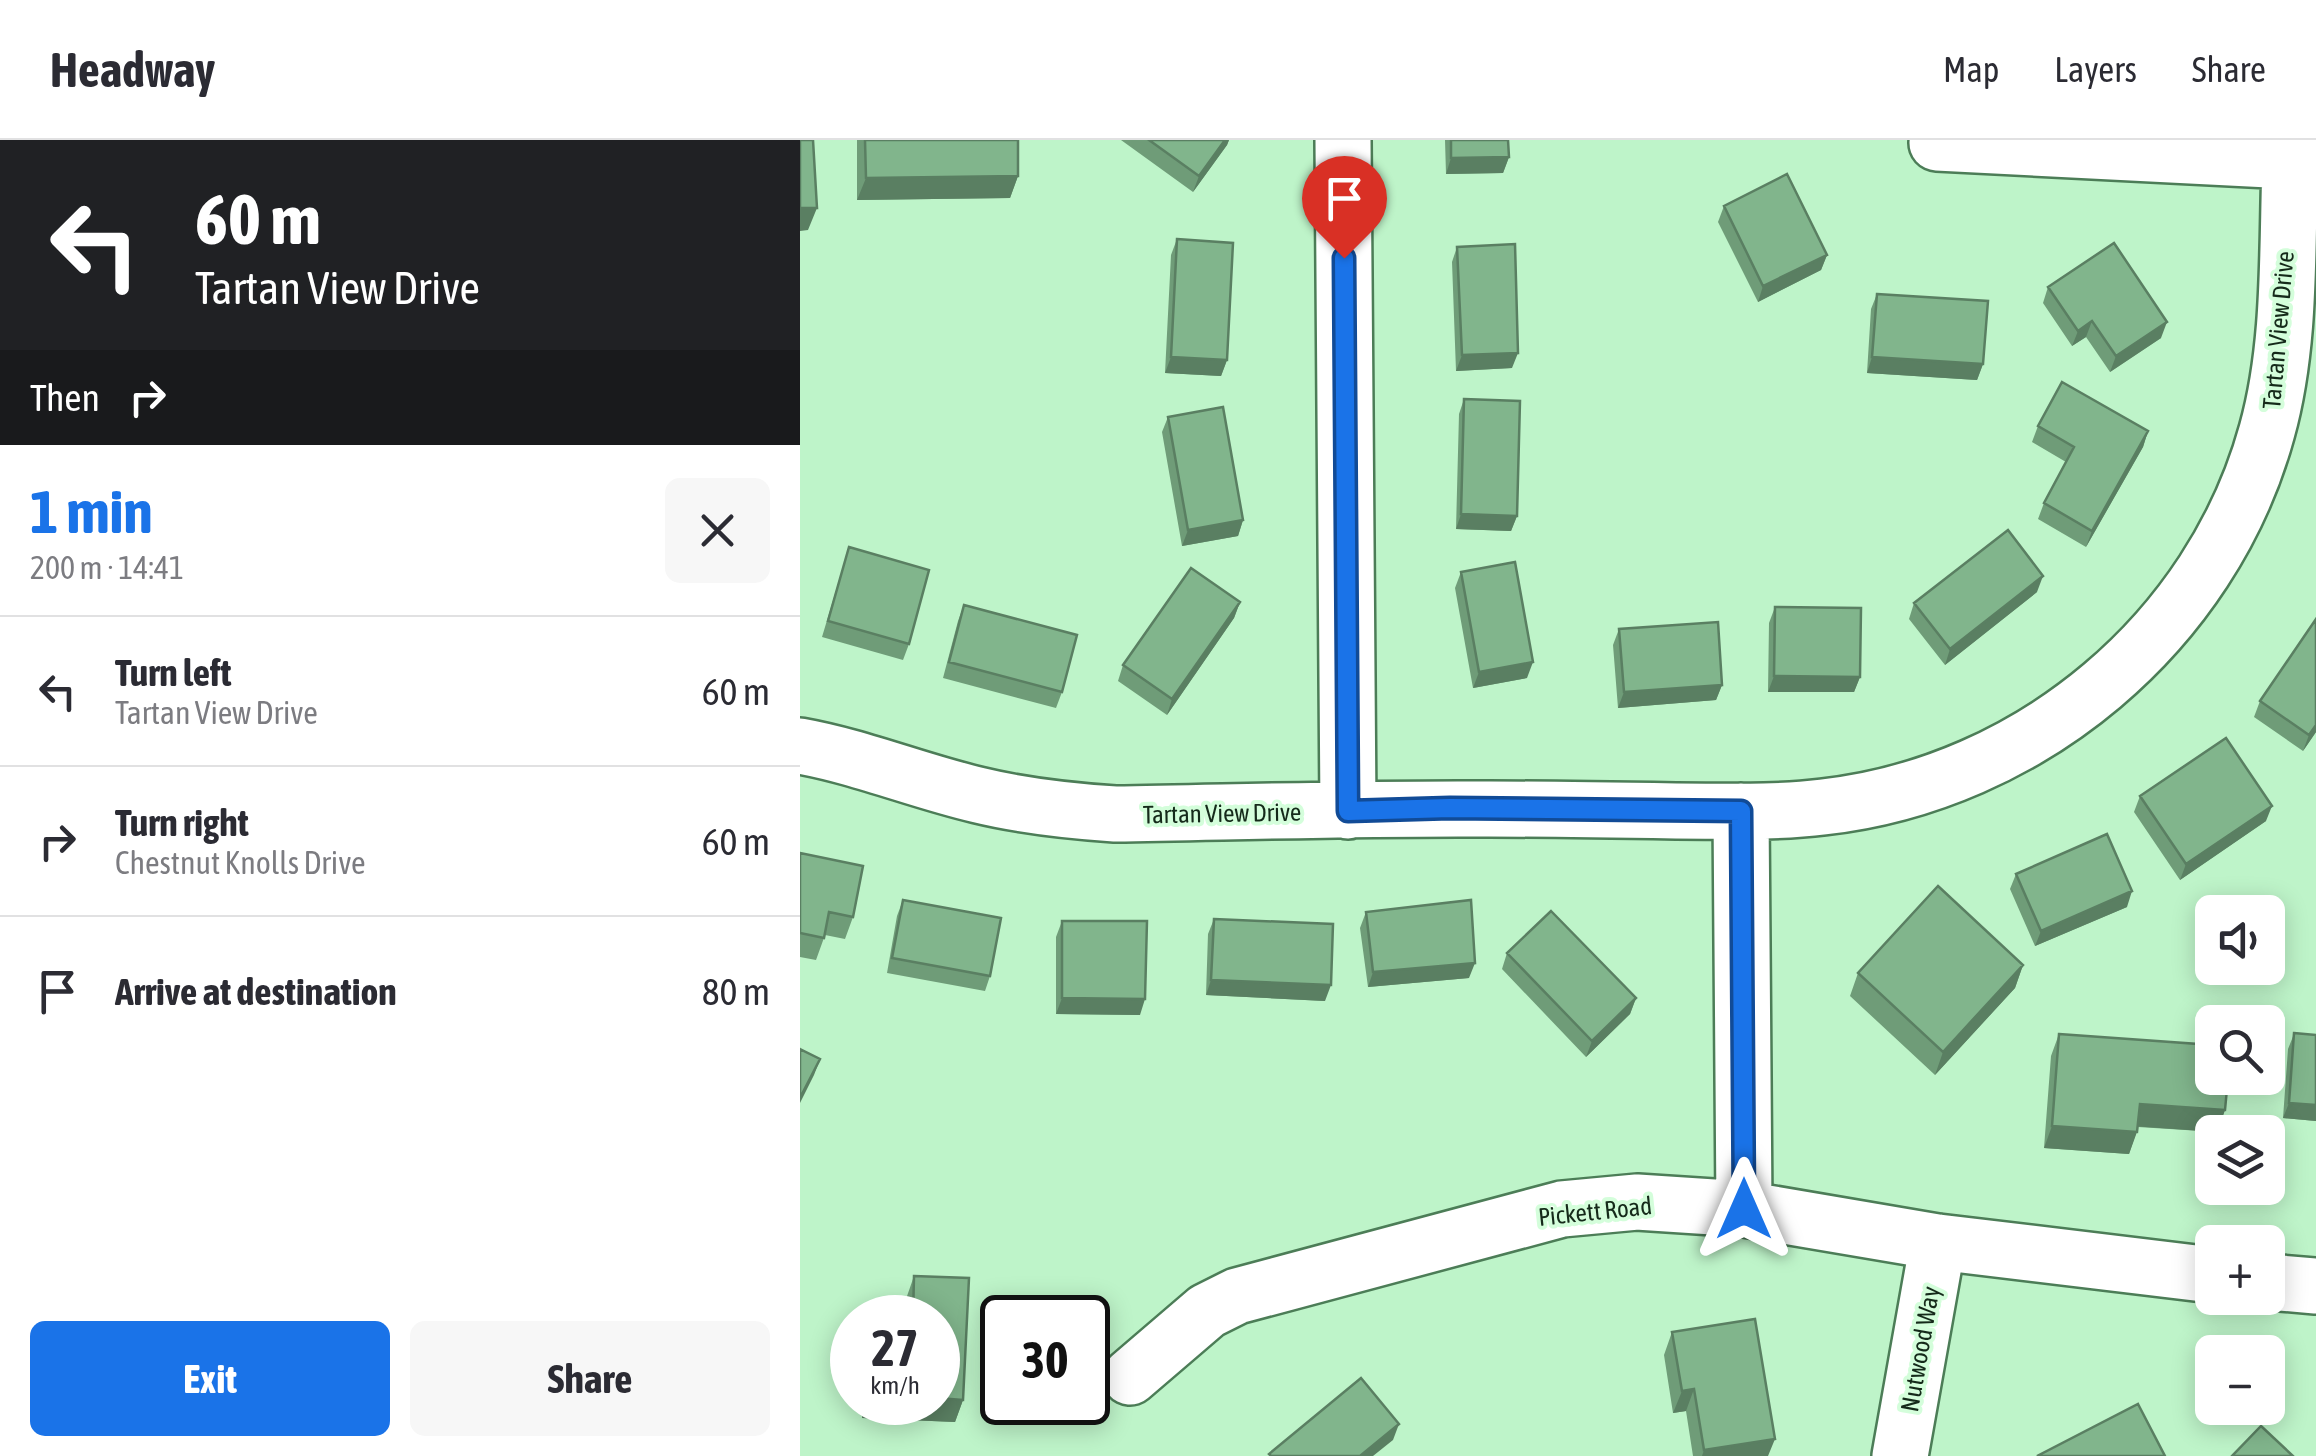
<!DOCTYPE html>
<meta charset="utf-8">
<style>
:root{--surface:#fff;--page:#f7f7f7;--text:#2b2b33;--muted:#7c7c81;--line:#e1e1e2;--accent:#1a73e8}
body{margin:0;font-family:"Asap Condensed",sans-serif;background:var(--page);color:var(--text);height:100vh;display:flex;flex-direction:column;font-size:38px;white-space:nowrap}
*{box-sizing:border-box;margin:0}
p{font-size:32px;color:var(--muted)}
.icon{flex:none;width:55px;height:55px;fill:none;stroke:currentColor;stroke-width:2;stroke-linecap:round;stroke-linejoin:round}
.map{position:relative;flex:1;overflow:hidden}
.drawer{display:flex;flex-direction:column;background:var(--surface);width:800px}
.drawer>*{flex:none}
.hud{background:#202124;color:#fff;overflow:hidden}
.fabs{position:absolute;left:1395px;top:755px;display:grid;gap:20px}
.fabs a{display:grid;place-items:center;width:90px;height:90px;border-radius:15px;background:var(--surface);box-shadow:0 5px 25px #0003;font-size:50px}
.speed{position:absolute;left:30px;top:1155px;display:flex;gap:20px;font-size:50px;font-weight:700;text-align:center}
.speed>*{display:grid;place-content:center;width:130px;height:130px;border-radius:50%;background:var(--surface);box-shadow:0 5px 25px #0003;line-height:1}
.speed small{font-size:25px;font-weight:400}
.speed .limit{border:5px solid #111;border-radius:15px;background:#fff;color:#111}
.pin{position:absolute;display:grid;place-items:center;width:85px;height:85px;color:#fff;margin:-102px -42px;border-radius:50% 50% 50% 0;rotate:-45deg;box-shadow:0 0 10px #0007}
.pin .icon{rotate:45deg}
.me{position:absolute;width:110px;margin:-55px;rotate:0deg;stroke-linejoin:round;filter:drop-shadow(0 0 8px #0008)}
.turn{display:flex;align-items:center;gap:35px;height:210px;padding:0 30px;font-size:45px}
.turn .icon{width:130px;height:130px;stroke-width:2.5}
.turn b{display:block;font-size:70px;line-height:85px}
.then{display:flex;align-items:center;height:95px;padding:0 30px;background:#0003;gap:20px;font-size:38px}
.round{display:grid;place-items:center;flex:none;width:105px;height:105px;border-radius:15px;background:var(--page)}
.overview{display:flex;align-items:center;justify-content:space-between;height:170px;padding:0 30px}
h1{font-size:60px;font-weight:700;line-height:75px;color:var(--accent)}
.cta{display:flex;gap:20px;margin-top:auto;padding:20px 30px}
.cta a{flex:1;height:115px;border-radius:15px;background:var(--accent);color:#fff;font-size:40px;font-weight:700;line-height:115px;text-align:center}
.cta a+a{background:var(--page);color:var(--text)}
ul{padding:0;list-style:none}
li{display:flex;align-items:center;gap:30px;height:150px;padding:0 30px;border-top:2px solid var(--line)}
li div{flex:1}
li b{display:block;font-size:38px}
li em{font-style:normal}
header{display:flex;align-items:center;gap:60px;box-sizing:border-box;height:140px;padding:0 50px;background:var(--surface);border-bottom:2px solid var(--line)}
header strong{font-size:48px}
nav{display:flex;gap:55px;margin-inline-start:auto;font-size:35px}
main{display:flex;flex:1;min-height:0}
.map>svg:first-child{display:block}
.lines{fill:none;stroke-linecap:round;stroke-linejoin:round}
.minor-casing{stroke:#4c7d57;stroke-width:60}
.minor{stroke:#fff;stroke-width:55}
.wall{fill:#6f9c78}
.shaded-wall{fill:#5a7f62}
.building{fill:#81b58c;stroke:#5a7f62;stroke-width:2.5}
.route-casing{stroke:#114b97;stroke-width:25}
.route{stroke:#1a73e8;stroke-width:18}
.labels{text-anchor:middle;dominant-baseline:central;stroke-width:8;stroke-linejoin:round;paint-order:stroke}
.street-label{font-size:25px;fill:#152a1a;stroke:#d4fedb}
</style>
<header>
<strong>Headway</strong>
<nav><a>Map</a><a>Layers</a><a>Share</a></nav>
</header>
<main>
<section class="drawer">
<div class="hud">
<div class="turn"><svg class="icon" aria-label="left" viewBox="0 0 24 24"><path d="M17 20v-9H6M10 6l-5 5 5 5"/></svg><div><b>60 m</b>Tartan View Drive</div></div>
<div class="then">Then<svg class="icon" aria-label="right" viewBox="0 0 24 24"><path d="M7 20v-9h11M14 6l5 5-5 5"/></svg></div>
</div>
<div class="overview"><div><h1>1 min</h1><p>200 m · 14:41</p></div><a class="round"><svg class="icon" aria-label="close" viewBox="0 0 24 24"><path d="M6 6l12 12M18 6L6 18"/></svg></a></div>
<ul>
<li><svg class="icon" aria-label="left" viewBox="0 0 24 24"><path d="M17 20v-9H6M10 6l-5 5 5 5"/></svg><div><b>Turn left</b><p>Tartan View Drive</p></div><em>60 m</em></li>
<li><svg class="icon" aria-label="right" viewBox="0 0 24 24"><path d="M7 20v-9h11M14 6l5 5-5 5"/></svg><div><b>Turn right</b><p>Chestnut Knolls Drive</p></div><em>60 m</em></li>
<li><svg class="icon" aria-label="arrive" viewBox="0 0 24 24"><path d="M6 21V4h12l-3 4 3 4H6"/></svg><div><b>Arrive at destination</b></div><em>80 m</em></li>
</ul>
<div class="cta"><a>Exit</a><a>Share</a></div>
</section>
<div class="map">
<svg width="1516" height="1316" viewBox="0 0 1516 1316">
<rect width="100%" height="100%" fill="#bef4c9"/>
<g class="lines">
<g class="minor-casing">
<path id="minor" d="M 543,0 L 548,671
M 1137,3 L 1490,21
M 0,606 C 61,617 118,641 178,655 C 223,666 270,671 315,674 C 440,672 565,668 689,669 C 752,669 814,670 876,671 C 925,671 974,673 1023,667 C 1230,644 1412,492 1467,291 C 1493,198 1486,95 1491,0
M 941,671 L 944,1069
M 1468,1142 L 1516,1146
M 330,1237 L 407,1171 L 437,1156 L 762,1069 L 837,1062 L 944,1069 L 1138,1102 L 1412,1135
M 1100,1316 L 1138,1102"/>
</g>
<use href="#minor" class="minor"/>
</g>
<path class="wall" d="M 57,0 L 218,0 L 218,36 L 210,58 L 57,60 Z
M 321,0 L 429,0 L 427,5 L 393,52 Z
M 645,0 L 708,0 L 709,17 L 703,33 L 646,34 Z
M 924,66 L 1027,115 L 1021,130 L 958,162 L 918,82 Z
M 377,99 L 427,220 L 421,236 L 365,233 L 371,115 Z
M 657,107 L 712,228 L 656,231 L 652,122 Z
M 1248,147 L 1361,198 L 1310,232 L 1286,197 L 1272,206 L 1243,163 Z
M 1077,154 L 1183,224 L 1177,240 L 1067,233 L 1071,169 Z
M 664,259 L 717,376 L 711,391 L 656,389 L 659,274 Z
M 368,277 L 443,380 L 438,396 L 382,406 L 362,292 Z
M 1238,286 L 1348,291 L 1343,307 L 1286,407 L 1238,379 L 1244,363 L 1266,322 L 1232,302 Z
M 49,407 L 109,504 L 103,520 L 22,497 Z
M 661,432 L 727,538 L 673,548 L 655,448 Z
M 1237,452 L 1145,525 L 1109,479 L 1114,463 Z
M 440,462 L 434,478 L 367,575 L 318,541 L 323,525 Z
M 164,465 L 262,552 L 256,568 L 143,538 L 158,481 Z
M 975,467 L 1060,537 L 1054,552 L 968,552 L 969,483 Z
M 819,489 L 922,545 L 916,560 L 818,568 L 813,505 Z
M 1460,561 L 1516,592 L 1503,611 L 1454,577 Z
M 1340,656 L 1466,681 L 1380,740 L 1334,672 Z
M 0,713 L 53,777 L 45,799 L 25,795 L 16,820 L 0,817 Z
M 1216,734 L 1327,767 L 1235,806 L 1210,749 Z
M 103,760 L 190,836 L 185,851 L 87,833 L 97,776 Z
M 566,772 L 669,838 L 568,847 L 560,788 Z
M 414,779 L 525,861 L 406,855 L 408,794 Z
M 262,781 L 340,875 L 256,874 L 256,797 Z
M 707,813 L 836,858 L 830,874 L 786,917 L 702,829 Z
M 1223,825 L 1215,848 L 1135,935 L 1050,856 L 1058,833 Z
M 1259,894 L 1425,970 L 1417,992 L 1338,987 L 1329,1014 L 1244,1008 L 1251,916 Z
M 1494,894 L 1516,895 L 1516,981 L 1483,978 L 1488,909 Z
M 114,1136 L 169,1138 L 163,1260 L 155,1282 L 62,1278 L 62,1262 L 138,1262 L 138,1178 L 105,1178 L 106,1159 Z
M 872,1192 L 968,1316 L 893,1316 L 886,1271 L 873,1273 L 864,1215 Z"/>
<path class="shaded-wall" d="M 425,0 L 429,0 L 427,5 L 393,52 L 399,36 Z
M 709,17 L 703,33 L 646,34 L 651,18 Z
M 218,36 L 210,58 L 57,60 L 66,38 Z
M 0,68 L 17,68 L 8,90 L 0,91 Z
M 1027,115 L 1021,130 L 958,162 L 963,146 Z
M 1292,181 L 1286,197 L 1272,206 L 1278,191 Z
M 1367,182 L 1361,198 L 1310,232 L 1316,216 Z
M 718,213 L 712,228 L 656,231 L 662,215 Z
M 371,217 L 427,220 L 421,236 L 365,233 Z
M 1072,217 L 1183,224 L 1177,240 L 1067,233 Z
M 1348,291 L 1343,307 L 1286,407 L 1292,391 Z
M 661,374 L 717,376 L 711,391 L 656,389 Z
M 443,380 L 438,396 L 382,406 L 388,390 Z
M 1243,436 L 1237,452 L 1145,525 L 1150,509 Z
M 440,462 L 434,478 L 367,575 L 372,559 Z
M 733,522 L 727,538 L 673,548 L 679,532 Z
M 974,536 L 1060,537 L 1054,552 L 968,552 Z
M 922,545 L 916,560 L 818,568 L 824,552 Z
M 1516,585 L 1516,592 L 1503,611 L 1509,595 Z
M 1472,666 L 1466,681 L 1380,740 L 1386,724 Z
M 1332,751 L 1327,767 L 1235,806 L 1241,791 Z
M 675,823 L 669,838 L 568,847 L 573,832 Z
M 1223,825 L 1215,848 L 1135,935 L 1143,912 Z
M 411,840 L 531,845 L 525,861 L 406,855 Z
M 262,858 L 345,859 L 340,875 L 256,874 Z
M 836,858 L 830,874 L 786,917 L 792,901 Z
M 20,919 L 14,935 L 0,963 L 0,958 Z
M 1489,963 L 1516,965 L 1516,981 L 1483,978 Z
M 1340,964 L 1425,970 L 1417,992 L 1331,986 Z
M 1252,986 L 1337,992 L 1329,1014 L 1244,1008 Z
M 894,1249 L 886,1271 L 873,1273 L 882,1251 Z
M 138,1258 L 163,1260 L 155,1282 L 62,1278 L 67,1262 L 138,1262 Z
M 599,1284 L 593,1300 L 573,1316 L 560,1316 Z
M 975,1299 L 968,1316 L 902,1316 L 904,1310 Z"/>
<path class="building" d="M 0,0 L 13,0 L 17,68 L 0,68 Z
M 65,0 L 218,0 L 218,36 L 66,38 Z
M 349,0 L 425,0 L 399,36 Z
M 651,0 L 708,0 L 709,17 L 651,18 Z
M 987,34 L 1027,115 L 963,146 L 924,66 Z
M 377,99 L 433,103 L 427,220 L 371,217 Z
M 1314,103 L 1367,182 L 1316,216 L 1292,181 L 1278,191 L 1248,147 Z
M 715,104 L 718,213 L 662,215 L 657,107 Z
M 1077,154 L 1188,161 L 1183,224 L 1072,217 Z
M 1262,242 L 1348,291 L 1292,391 L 1244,363 L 1274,307 L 1238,286 Z
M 664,259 L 720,261 L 717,376 L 661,374 Z
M 423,267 L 443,380 L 388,390 L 368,277 Z
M 1208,390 L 1243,436 L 1150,509 L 1114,463 Z
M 49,407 L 129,430 L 109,504 L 28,481 Z
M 715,422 L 733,522 L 679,532 L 661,432 Z
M 391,428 L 440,462 L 372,559 L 323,525 Z
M 164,465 L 277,495 L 262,552 L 149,522 Z
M 975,467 L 1061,468 L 1060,537 L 974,536 Z
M 1516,479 L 1516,585 L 1509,595 L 1460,561 Z
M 918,482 L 922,545 L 824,552 L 819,489 Z
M 1426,598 L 1472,666 L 1386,724 L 1340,656 Z
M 1307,694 L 1332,751 L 1241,791 L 1216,734 Z
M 0,713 L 63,726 L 53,777 L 29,772 L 24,798 L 0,793 Z
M 1138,746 L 1223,825 L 1143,912 L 1058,833 Z
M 103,760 L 201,778 L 190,836 L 92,818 Z
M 671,760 L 675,823 L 573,832 L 566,772 Z
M 751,771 L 836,858 L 792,901 L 707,813 Z
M 414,779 L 533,784 L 531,845 L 411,840 Z
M 262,781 L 347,781 L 345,859 L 262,858 Z
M 1494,893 L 1516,895 L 1516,965 L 1489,963 Z
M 1259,894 L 1412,905 L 1412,938 L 1428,938 L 1425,970 L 1340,964 L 1337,992 L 1252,986 Z
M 0,909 L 20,919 L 0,958 Z
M 114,1136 L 169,1138 L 163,1260 L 138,1258 L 138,1178 L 113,1178 Z
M 955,1179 L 975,1299 L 904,1310 L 894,1249 L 882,1251 L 872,1192 Z
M 561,1238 L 599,1284 L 560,1316 L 471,1316 L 469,1314 Z
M 1338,1264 L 1365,1316 L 1237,1316 Z
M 1461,1286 L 1493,1316 L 1432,1316 Z"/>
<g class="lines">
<g class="route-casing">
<path id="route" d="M 544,118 L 548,671 L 650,668 L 941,671 L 944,1069"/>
</g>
<use href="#route" class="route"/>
</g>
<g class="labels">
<g class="street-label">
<text transform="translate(1478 190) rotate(-85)">Tartan View Drive</text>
<text transform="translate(422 673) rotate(-1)">Tartan View Drive</text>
<text transform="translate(795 1071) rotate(-6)">Pickett Road</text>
<text transform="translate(1120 1209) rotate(-80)">Nutwood Way</text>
</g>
</g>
</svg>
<div class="fabs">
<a><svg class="icon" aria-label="sound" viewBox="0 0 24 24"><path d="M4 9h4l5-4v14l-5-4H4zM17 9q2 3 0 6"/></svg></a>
<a><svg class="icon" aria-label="search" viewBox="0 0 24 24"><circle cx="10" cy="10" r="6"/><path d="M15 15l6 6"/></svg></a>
<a><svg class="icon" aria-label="layers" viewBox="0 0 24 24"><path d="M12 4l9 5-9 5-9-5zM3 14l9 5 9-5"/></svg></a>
<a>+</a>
<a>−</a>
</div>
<div class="speed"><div>27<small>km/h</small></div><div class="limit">30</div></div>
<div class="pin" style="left:544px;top:118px;background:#d93025"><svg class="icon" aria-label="arrive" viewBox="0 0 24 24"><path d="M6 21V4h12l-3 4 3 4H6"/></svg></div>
<svg class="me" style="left:944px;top:1069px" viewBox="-20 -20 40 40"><path d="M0-17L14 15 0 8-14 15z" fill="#1a73e8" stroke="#fff" stroke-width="4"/></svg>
</div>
</main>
